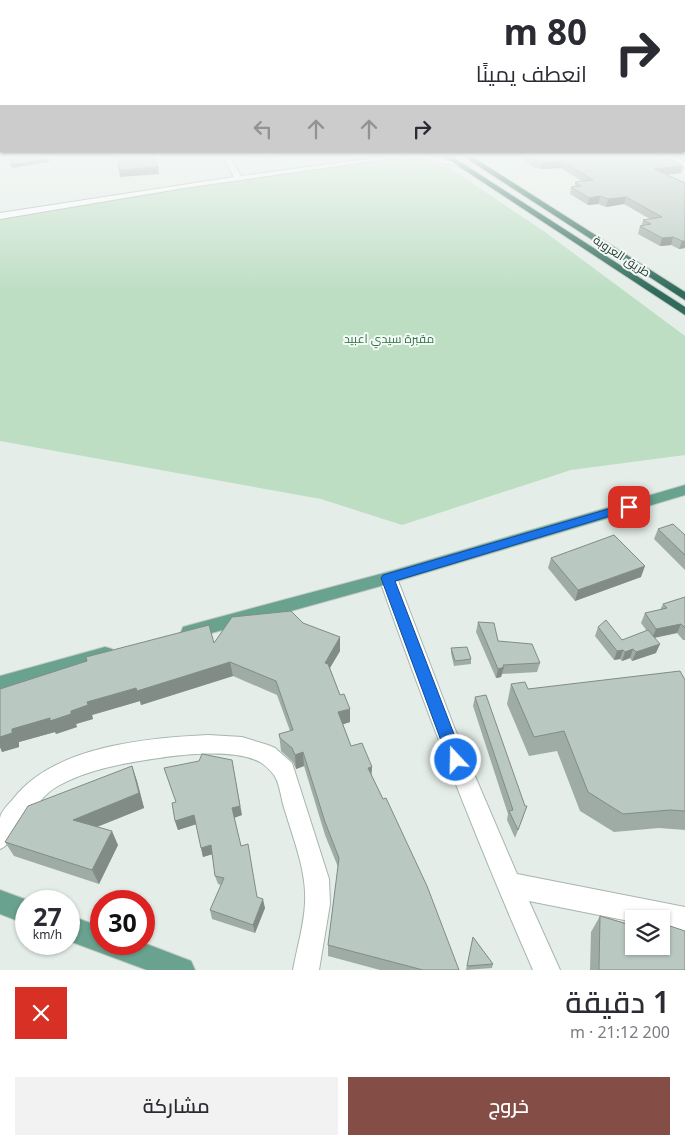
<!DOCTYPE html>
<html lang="ar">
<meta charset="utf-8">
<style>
:root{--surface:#fff;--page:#f2f2f3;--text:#2b2b33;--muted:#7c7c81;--accent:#844e47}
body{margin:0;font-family:"Noto Sans",Cairo,sans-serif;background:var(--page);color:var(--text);direction:rtl;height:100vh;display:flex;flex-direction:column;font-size:19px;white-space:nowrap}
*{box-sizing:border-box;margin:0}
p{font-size:16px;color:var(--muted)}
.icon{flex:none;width:28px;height:28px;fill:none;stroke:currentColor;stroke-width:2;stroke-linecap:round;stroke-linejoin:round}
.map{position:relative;height:970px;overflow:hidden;direction:ltr}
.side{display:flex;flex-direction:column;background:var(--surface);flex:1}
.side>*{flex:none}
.hud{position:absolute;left:0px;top:0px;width:685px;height:152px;box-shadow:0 1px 4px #0004;direction:rtl;background:#fff;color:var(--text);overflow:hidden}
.tools{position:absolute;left:625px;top:910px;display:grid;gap:10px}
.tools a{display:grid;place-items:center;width:45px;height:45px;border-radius:0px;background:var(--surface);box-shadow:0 1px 4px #0004;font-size:25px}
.speed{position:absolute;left:15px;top:890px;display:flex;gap:10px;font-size:25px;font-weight:700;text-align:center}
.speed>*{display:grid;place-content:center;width:65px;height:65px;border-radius:50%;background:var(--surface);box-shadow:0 1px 4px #0004;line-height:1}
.speed small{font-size:12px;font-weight:400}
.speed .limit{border:8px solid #d22;background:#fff;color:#111}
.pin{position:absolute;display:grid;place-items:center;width:42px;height:42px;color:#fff;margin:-21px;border-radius:10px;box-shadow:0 2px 8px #0006}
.me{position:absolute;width:55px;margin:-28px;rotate:339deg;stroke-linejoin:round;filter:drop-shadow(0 0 4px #0008)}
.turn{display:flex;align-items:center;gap:18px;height:105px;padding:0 15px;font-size:22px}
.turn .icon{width:65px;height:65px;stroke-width:2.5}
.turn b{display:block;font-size:35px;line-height:42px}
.lanes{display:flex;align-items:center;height:48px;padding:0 15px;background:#0003;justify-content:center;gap:25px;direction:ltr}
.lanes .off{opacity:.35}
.round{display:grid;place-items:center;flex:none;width:52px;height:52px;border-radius:0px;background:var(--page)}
.head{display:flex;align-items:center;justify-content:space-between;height:85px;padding:0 15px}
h1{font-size:30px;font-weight:600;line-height:38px}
.cta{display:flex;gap:10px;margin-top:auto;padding:10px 15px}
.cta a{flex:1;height:58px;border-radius:0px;background:var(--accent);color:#fff;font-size:20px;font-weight:600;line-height:58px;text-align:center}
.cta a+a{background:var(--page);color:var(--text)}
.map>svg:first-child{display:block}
.green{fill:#bddec3}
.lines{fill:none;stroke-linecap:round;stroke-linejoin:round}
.minor-casing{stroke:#a6b5af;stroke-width:2}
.major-casing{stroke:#c1c9c6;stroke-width:2}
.highway-casing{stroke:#c1c9c6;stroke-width:2}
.minor{fill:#fff;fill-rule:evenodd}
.major{fill:#69a28f;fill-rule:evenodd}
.highway{fill:#2f6a5a;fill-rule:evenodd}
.wall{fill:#9faca6}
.shaded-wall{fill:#828c87}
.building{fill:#b9c8c1;stroke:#828c87}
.route{fill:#1a73e8;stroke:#114b97}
.labels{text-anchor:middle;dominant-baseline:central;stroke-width:4;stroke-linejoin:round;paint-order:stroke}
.far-street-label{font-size:12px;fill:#233e35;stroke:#f4f9f6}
.far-park-label{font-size:12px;fill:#2e7544;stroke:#f4f9f6}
</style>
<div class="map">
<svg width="685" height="970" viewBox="0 0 685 970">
<rect width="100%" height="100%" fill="#e4ede8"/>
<path class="green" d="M 412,159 L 448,167 L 545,232 L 685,336 L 685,455 L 571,470 L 402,525 L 321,499 L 0,441 L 0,217 L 142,193 L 387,160 Z"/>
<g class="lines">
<g class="minor-casing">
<path id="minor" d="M 222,156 L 229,156 L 241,176 L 388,156 L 408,156 L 184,188 L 0,219 L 0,213 L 234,177 Z
M 413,156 L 428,156 L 461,164 L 457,166 Z
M 661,156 L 670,156 L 685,162 L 685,167 Z
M 388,572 L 394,574 L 397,578 L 454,727 L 517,874 L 685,907 L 685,933 L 661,928 L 661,919 L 634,919 L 634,922 L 529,901 L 560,970 L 533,970 C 477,842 426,711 379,578 L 382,574 Z
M 208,735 L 242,737 L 268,745 L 275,748 L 292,763 L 329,879 L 330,904 L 319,970 L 293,970 C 297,948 304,925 305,903 C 307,870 292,836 283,804 C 281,796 279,782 274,775 C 271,771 265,765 260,762 C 235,749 187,754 159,758 C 125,763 88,769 58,786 C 32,800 19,841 0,849 C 0,839 0,827 0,818 C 1,811 9,804 13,799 C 54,746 146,738 208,735 Z"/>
</g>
<g class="major-casing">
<path id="major" d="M 685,485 L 685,495 L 388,584 L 190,639 L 183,637 L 181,632 L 183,627 L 190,625 L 388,572 Z
M 105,647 L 112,649 L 115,655 L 112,661 L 0,692 L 0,676 Z
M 0,890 L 30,901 L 26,901 L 26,924 L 0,914 Z
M 69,915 L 101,927 L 101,944 L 144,943 L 191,961 L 195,970 L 147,970 L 69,941 Z"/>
</g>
<g class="highway-casing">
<path id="highway" d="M 443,156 L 451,156 L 685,307 L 685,315 Z
M 463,156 L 471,156 L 685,292 L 685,300 Z"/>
</g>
<use href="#minor" class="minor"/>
<use href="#major" class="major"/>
<use href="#highway" class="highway"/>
</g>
<path class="wall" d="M 519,156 L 665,156 L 683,166 L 681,173 L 667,175 L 685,183 L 685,248 L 679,249 L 671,245 L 660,246 L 638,234 L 640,226 L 642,225 L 643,220 L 650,219 L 624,204 L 606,207 L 598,204 L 588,205 L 570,194 L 571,187 L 575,186 L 575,182 L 582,181 L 561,168 L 541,169 L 533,167 Z
M 658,529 L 685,535 L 685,570 L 654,539 Z
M 551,558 L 641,577 L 575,601 L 548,568 Z
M 685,597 L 685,640 L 683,640 L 677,633 L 655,638 L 656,653 L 632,661 L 630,658 L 622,661 L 620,659 L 614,660 L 595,636 L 598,627 L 622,640 L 647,631 L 641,623 L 645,613 L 660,610 L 663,604 Z
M 478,622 L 498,641 L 540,663 L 537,672 L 502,674 L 501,677 L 496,678 L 476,632 Z
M 303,623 L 340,651 L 330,668 L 350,722 L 343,724 L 351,746 L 372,767 L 371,774 L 459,970 L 380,970 L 328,956 L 328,945 L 338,867 L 325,835 L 304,766 L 296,769 L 293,762 L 281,751 L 279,734 L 290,731 L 277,695 L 233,676 L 141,705 L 140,701 L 92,715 L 93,719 L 76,724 L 77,727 L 56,734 L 55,732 L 19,742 L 19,747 L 2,752 L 0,747 L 0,689 L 214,643 Z
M 451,648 L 471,659 L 471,664 L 454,666 L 451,653 Z
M 685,680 L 685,830 L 659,828 L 614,832 L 580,811 L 557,751 L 529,756 L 507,704 L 511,684 L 528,689 Z
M 475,697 L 524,815 L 515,838 L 507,820 L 508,814 L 473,706 Z
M 132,766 L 137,781 L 144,808 L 97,827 L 118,845 L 99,884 L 14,856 L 5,842 Z
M 164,768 L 242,815 L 234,817 L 241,846 L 257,897 L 265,908 L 255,933 L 212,919 L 210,910 L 221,885 L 218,884 L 215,876 L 212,854 L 203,857 L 196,824 L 178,830 L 175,821 L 176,802 Z
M 600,916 L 661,933 L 667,925 L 685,970 L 590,970 L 591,932 Z
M 473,937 L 493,964 L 492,968 L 466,970 Z"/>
<path class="shaded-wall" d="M 263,156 L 284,156 L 263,159 Z
M 49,159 L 49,162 L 12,168 L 11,165 Z
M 562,161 L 561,168 L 541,169 L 542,162 Z
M 683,166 L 681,173 L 652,176 L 654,169 Z
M 158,167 L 159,174 L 120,177 L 119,170 Z
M 600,196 L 598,204 L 588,205 L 589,198 Z
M 626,197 L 624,204 L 606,207 L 608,199 Z
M 673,237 L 671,245 L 660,246 L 662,238 Z
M 682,241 L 685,241 L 685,248 L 679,249 Z
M 645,566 L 641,577 L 575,601 L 578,590 Z
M 681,624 L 677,633 L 652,638 L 656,629 Z
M 340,637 L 340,651 L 325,676 L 325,663 Z
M 660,644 L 656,653 L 632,661 L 636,652 Z
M 633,649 L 630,658 L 622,661 L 625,652 Z
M 623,650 L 620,659 L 614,660 L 617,651 Z
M 230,662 L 233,676 L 141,705 L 140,701 L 92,715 L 93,719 L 76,724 L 77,727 L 56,734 L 55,732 L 19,742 L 19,747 L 2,752 L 0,747 L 0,737 L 12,729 L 71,711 L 87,702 Z
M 504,667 L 501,677 L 496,678 L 498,669 Z
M 350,709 L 350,722 L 338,726 L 338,712 Z
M 303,752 L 304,766 L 296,769 L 295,755 Z
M 232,760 L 242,815 L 234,818 L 232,808 Z
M 132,766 L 137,781 L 144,808 L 79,834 L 73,820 Z
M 372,767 L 371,780 L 368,768 Z
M 194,815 L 197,824 L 178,830 L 175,821 Z
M 112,831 L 118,845 L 99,884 L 92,870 Z
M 211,845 L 213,854 L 203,857 L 201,848 Z
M 263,899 L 265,908 L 255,933 L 253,925 Z"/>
<path class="building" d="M 13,156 L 47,156 L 49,159 L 11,165 Z
M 118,156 L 154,156 L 158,167 L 119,170 Z
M 529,156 L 665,156 L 683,166 L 654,169 L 685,183 L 685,241 L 682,241 L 673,237 L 662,238 L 640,226 L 651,224 L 643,220 L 662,217 L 626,197 L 608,199 L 600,196 L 589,198 L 571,187 L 581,186 L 575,182 L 593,180 L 562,161 L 542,162 L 535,160 Z
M 673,524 L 685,535 L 685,555 L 658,529 Z
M 614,535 L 645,566 L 578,590 L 551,558 Z
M 685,597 L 685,628 L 681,624 L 656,629 L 645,613 L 667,608 L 663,604 Z
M 291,611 L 303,623 L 340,637 L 325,663 L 328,664 L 340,695 L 344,694 L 350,709 L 338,712 L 351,746 L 362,743 L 372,767 L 368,768 L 383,799 L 386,798 L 427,886 L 459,970 L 423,970 L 328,945 L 339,858 L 325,822 L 303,752 L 295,755 L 292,748 L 280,738 L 279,734 L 293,730 L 276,681 L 230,662 L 137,691 L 136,688 L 87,702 L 88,705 L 71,711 L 71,714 L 50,721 L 50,718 L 12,729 L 12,733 L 0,737 L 0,689 L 87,661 L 86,657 L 209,625 L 214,643 L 232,617 Z
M 606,620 L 622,640 L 648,630 L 660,644 L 636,652 L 633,649 L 625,652 L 623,650 L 617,651 L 598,627 Z
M 478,622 L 494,623 L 498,641 L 532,644 L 540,663 L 503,665 L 504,667 L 498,669 Z
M 467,647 L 471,659 L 455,661 L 451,648 Z
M 680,671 L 685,680 L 685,811 L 670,810 L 623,814 L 588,792 L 564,731 L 534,737 L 511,684 L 525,682 L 528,689 Z
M 486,695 L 525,806 L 527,806 L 518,830 L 509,811 L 513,810 L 475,697 Z
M 202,754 L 232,760 L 240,806 L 232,808 L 241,846 L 248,844 L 257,897 L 263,899 L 253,925 L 210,910 L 224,878 L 215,876 L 211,845 L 201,848 L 194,815 L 175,821 L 172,803 L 176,802 L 164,768 L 199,761 Z
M 132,766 L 139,793 L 73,820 L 112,831 L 92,870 L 5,842 L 28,806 Z
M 600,916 L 634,926 L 634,946 L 661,946 L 661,934 L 667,935 L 667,925 L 685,931 L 685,970 L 599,970 Z
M 473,937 L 493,964 L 467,966 Z"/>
<linearGradient id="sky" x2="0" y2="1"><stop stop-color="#83bddf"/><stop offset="0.53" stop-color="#f3f7f5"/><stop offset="1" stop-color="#f3f7f5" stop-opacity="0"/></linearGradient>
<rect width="685" height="292" fill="url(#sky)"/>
<path class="route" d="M 629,503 L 633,504 L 635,507 L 633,509 L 395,581 L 464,760 L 462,765 L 456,767 L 450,765 L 381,578 L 383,575 Z"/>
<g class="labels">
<g class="far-street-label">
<text transform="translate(622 256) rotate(33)">طريق العروبة</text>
</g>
<g class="far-park-label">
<text x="389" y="338">مقبرة سيدي اعبيد</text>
</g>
</g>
</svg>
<div class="tools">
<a><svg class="icon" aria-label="layers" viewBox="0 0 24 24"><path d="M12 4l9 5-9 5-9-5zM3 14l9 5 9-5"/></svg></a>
</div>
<div class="speed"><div>27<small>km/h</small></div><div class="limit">30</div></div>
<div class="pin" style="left:629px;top:507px;background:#d93025"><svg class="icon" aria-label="arrive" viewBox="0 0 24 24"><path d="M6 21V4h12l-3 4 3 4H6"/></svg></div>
<svg class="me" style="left:456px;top:760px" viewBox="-20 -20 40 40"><circle r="17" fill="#1a73e8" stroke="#fff" stroke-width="3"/><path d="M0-11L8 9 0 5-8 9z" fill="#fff"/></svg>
<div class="hud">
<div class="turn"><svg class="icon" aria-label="right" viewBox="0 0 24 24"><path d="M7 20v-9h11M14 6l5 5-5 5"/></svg><div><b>80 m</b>انعطف يمينًا</div></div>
<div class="lanes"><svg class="icon off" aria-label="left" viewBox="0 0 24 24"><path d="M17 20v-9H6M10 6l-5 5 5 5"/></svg><svg class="icon off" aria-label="ahead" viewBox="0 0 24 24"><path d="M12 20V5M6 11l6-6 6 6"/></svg><svg class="icon off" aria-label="ahead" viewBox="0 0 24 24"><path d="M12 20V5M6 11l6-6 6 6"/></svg><svg class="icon" aria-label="right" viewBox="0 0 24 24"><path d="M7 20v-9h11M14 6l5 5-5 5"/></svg></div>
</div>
</div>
<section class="side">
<div class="head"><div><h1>1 دقيقة</h1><p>200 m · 21:12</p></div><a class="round" style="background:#d93025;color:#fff"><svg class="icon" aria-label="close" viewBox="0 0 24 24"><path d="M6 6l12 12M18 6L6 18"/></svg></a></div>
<div class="cta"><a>خروج</a><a>مشاركة</a></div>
</section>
